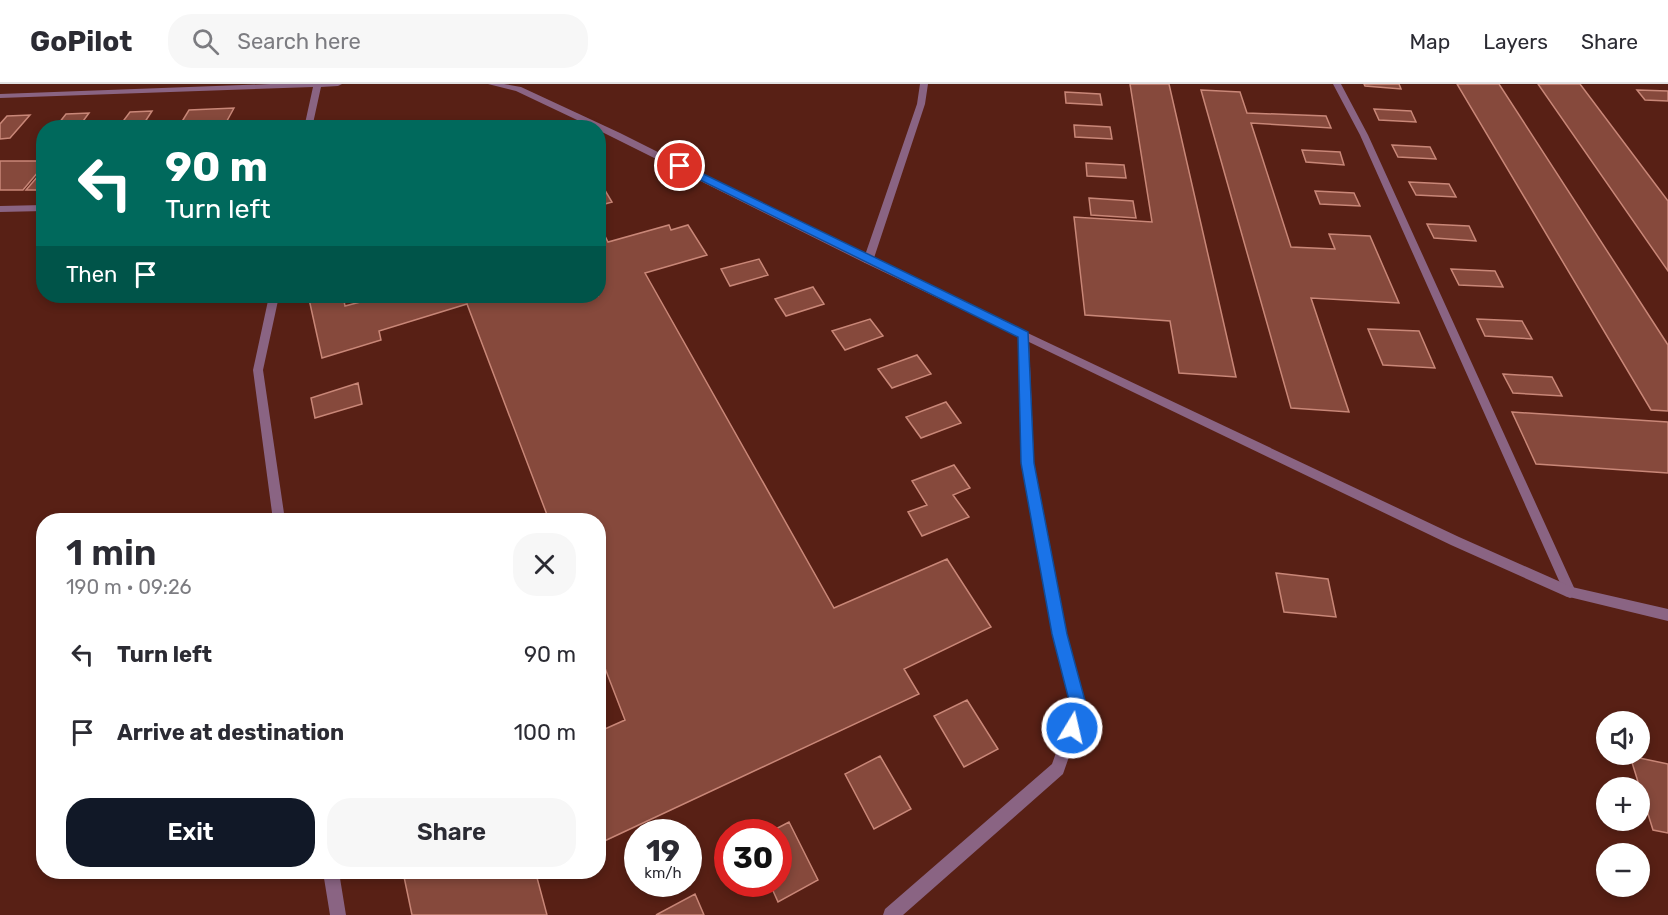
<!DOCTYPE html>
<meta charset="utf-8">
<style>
:root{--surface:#fff;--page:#f7f7f7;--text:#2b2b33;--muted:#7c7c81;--line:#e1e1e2;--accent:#111827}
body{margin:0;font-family:Rubik,sans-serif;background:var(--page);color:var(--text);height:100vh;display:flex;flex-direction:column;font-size:22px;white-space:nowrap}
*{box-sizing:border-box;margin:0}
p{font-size:20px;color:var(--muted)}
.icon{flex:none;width:33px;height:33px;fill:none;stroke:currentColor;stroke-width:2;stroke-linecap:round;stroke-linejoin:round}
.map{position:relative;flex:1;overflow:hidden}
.sheet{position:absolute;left:36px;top:429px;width:570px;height:366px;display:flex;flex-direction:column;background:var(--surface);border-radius:24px;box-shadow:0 3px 9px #0003}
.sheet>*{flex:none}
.hud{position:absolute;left:36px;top:36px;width:570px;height:183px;border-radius:24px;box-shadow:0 3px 9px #0003;background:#00695c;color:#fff;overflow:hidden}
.fabs{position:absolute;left:1596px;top:627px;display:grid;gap:12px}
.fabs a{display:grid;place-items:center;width:54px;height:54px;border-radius:50%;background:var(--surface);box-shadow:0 3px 9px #0003;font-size:30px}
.speed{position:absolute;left:624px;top:735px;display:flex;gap:12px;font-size:30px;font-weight:700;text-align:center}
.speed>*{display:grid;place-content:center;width:78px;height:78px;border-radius:50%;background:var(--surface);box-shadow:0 3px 9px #0003;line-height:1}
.speed small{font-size:15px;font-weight:400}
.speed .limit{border:9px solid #d22;background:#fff;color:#111}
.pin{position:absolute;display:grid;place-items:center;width:51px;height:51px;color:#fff;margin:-26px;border:3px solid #fff;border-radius:50%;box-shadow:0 2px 6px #0007}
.me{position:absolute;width:66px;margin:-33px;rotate:9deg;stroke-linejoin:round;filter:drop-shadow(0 0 4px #0008)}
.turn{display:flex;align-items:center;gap:21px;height:126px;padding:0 30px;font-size:27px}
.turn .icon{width:78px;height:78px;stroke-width:2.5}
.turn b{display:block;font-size:42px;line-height:51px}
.then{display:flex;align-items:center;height:57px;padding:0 30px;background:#0003;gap:12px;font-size:22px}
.round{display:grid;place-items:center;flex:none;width:63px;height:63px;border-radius:24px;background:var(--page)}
.summary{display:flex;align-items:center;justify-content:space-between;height:102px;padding:0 30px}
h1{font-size:36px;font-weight:600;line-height:45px}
.cta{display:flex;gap:12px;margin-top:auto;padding:12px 30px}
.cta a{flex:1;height:69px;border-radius:24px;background:var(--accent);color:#fff;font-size:24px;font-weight:600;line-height:69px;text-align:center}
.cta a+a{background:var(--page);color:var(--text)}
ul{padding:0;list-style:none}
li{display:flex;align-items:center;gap:18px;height:78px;padding:0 30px}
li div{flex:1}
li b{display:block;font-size:22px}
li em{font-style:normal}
header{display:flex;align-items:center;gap:36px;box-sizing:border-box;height:84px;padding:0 30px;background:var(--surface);border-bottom:2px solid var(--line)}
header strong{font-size:28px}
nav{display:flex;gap:33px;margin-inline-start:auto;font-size:21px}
.search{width:420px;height:54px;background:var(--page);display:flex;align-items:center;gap:15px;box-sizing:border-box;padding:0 21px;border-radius:24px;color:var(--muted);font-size:22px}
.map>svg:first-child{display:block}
.building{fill:#86493c;stroke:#c98778;stroke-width:1.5}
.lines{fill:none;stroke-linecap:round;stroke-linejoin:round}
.lane{fill:#8a6483;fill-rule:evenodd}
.street{fill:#8a6483;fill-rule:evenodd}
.route{fill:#1a73e8;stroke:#114b97;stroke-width:1.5}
</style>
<header>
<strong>GoPilot</strong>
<div class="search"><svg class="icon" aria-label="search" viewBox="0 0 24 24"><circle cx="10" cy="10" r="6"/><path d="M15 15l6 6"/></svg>Search here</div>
<nav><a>Map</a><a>Layers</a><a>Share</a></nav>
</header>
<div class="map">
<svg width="1668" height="831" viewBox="0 0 1668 831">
<rect width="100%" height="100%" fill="#582015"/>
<path class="building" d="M 1130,0 L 1169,0 L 1236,293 L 1179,289 L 1170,237 L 1085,231 L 1074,133 L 1152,138 Z
M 1364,0 L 1399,0 L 1401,5 L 1365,2 Z
M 1457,0 L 1499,0 L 1668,261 L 1668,327 L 1651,326 Z
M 1538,0 L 1580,0 L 1668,117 L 1668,187 Z
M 1201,6 L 1240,8 L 1247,29 L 1326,32 L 1331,44 L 1251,39 L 1291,163 L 1335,165 L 1329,150 L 1370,152 L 1399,219 L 1311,214 L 1349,328 L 1291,324 Z
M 1637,6 L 1668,7 L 1668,17 L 1645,16 Z
M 1065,8 L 1100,10 L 1102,21 L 1066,19 Z
M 234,24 L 223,44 L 178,44 L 189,26 Z
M 1374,25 L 1411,27 L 1416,38 L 1379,36 Z
M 152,27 L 141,44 L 118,44 L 130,28 Z
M 89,29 L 78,44 L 55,44 L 66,30 Z
M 30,31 L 10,54 L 0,55 L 0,40 L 7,32 Z
M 1074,41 L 1110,43 L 1112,55 L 1075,53 Z
M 1392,61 L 1430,63 L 1436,75 L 1398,73 Z
M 1302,66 L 1340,68 L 1344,81 L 1306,78 Z
M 0,77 L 44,77 L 44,81 L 23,106 L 0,106 Z
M 1086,79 L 1124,81 L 1126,94 L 1087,92 Z
M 44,85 L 44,106 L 26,106 Z
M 600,98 L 612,118 L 598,122 L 598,99 Z
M 1409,98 L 1449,100 L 1456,113 L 1416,111 Z
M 1315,107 L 1354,109 L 1360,122 L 1320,120 Z
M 1089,114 L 1133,117 L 1136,134 L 1091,131 Z
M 1427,140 L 1469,142 L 1476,157 L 1434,154 Z
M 669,141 L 671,146 L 688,141 L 707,171 L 645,189 L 834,524 L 947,475 L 991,543 L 904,585 L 919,610 L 598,760 L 598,648 L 625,636 L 598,566 L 598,436 L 549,436 L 467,220 L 379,247 L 381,256 L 322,274 L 309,215 L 321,212 L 343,212 L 345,222 L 383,212 L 598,212 L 598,149 L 603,148 L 608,158 Z
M 759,175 L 768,191 L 730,202 L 721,185 Z
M 1451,185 L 1495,187 L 1503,203 L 1459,201 Z
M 813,203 L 824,220 L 786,232 L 775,215 Z
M 870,235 L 883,252 L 845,266 L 832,247 Z
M 1477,235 L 1522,237 L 1532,255 L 1485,252 Z
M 1368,245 L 1419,247 L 1435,284 L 1383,281 Z
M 917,271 L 931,290 L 892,304 L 878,285 Z
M 1503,290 L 1552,293 L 1562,312 L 1513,309 Z
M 358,299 L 362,320 L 315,334 L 311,314 Z
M 946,318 L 961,339 L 921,354 L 906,333 Z
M 1512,328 L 1668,338 L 1668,389 L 1536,380 Z
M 954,381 L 970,404 L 953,411 L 969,433 L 922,452 L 908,428 L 927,421 L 912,397 Z
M 1276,489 L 1328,495 L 1336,533 L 1284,528 Z
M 967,616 L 998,665 L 964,683 L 934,632 Z
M 880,672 L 911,725 L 874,745 L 845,690 Z
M 1630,672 L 1668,680 L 1668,749 L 1653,746 Z
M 789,738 L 818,796 L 778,818 L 770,800 L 778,800 L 778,748 L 770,748 Z
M 403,788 L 541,788 L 536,790 L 547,831 L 412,831 Z
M 695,810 L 704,831 L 656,831 Z"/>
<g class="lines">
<path class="lane" d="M 920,0 L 928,0 L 925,20 L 873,177 L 871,179 L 865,179 L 863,177 L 917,20 Z
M 1333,0 L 1341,0 L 1368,51 L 1576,508 L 1575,512 L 1570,514 L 1565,512 L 1564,508 L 1360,51 Z"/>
<path class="street" d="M 271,0 L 342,0 L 338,2 L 321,3 L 312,44 L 304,44 L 313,3 L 0,14 L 0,10 Z
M 488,0 L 504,0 L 521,3 L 620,49 L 871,175 L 1459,453 L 1572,503 L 1668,525 L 1668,537 L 1565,512 L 1451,461 L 1029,258 L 1034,379 L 1067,550 L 1086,624 L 1063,690 L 903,831 L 883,831 L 885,825 L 1052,680 L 1072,624 L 1053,550 L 1022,379 L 1019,253 L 865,179 L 598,46 L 598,44 L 594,44 L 516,7 Z
M 44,121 L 44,127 L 0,128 L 0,122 Z
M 269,212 L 279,212 L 263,286 L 285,436 L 273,436 L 253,286 Z
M 323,788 L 339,788 L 346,831 L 330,831 Z"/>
</g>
<path class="route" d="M 676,80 L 683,80 L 1028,248 L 1034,379 L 1067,550 L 1087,624 L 1078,650 L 1072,652 L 1066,650 L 1064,644 L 1071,624 L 1052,550 L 1021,379 L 1018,253 L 676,84 Z"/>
</svg>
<div class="fabs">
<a><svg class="icon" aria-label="sound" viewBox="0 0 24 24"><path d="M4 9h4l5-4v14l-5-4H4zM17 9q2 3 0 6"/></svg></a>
<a>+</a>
<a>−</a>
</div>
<div class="speed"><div>19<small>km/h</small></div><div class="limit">30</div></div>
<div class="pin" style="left:680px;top:82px;background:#d93025"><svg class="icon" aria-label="arrive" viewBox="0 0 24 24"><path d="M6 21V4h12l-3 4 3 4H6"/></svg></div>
<svg class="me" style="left:1072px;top:644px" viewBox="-20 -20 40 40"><circle r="17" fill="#1a73e8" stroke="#fff" stroke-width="3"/><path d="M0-11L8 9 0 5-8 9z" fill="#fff"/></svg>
<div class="hud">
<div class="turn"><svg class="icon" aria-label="left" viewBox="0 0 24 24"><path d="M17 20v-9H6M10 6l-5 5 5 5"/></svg><div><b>90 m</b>Turn left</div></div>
<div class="then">Then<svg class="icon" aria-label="arrive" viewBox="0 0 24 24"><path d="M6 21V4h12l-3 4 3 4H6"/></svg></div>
</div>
<section class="sheet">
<div class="summary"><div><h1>1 min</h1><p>190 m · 09:26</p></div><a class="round"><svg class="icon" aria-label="close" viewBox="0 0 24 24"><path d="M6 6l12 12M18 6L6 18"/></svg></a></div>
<ul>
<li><svg class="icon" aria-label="left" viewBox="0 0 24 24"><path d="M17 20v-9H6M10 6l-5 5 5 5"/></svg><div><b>Turn left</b></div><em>90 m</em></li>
<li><svg class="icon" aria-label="arrive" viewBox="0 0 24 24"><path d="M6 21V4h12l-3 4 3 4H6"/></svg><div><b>Arrive at destination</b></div><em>100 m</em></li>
</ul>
<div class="cta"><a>Exit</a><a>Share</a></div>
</section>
</div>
